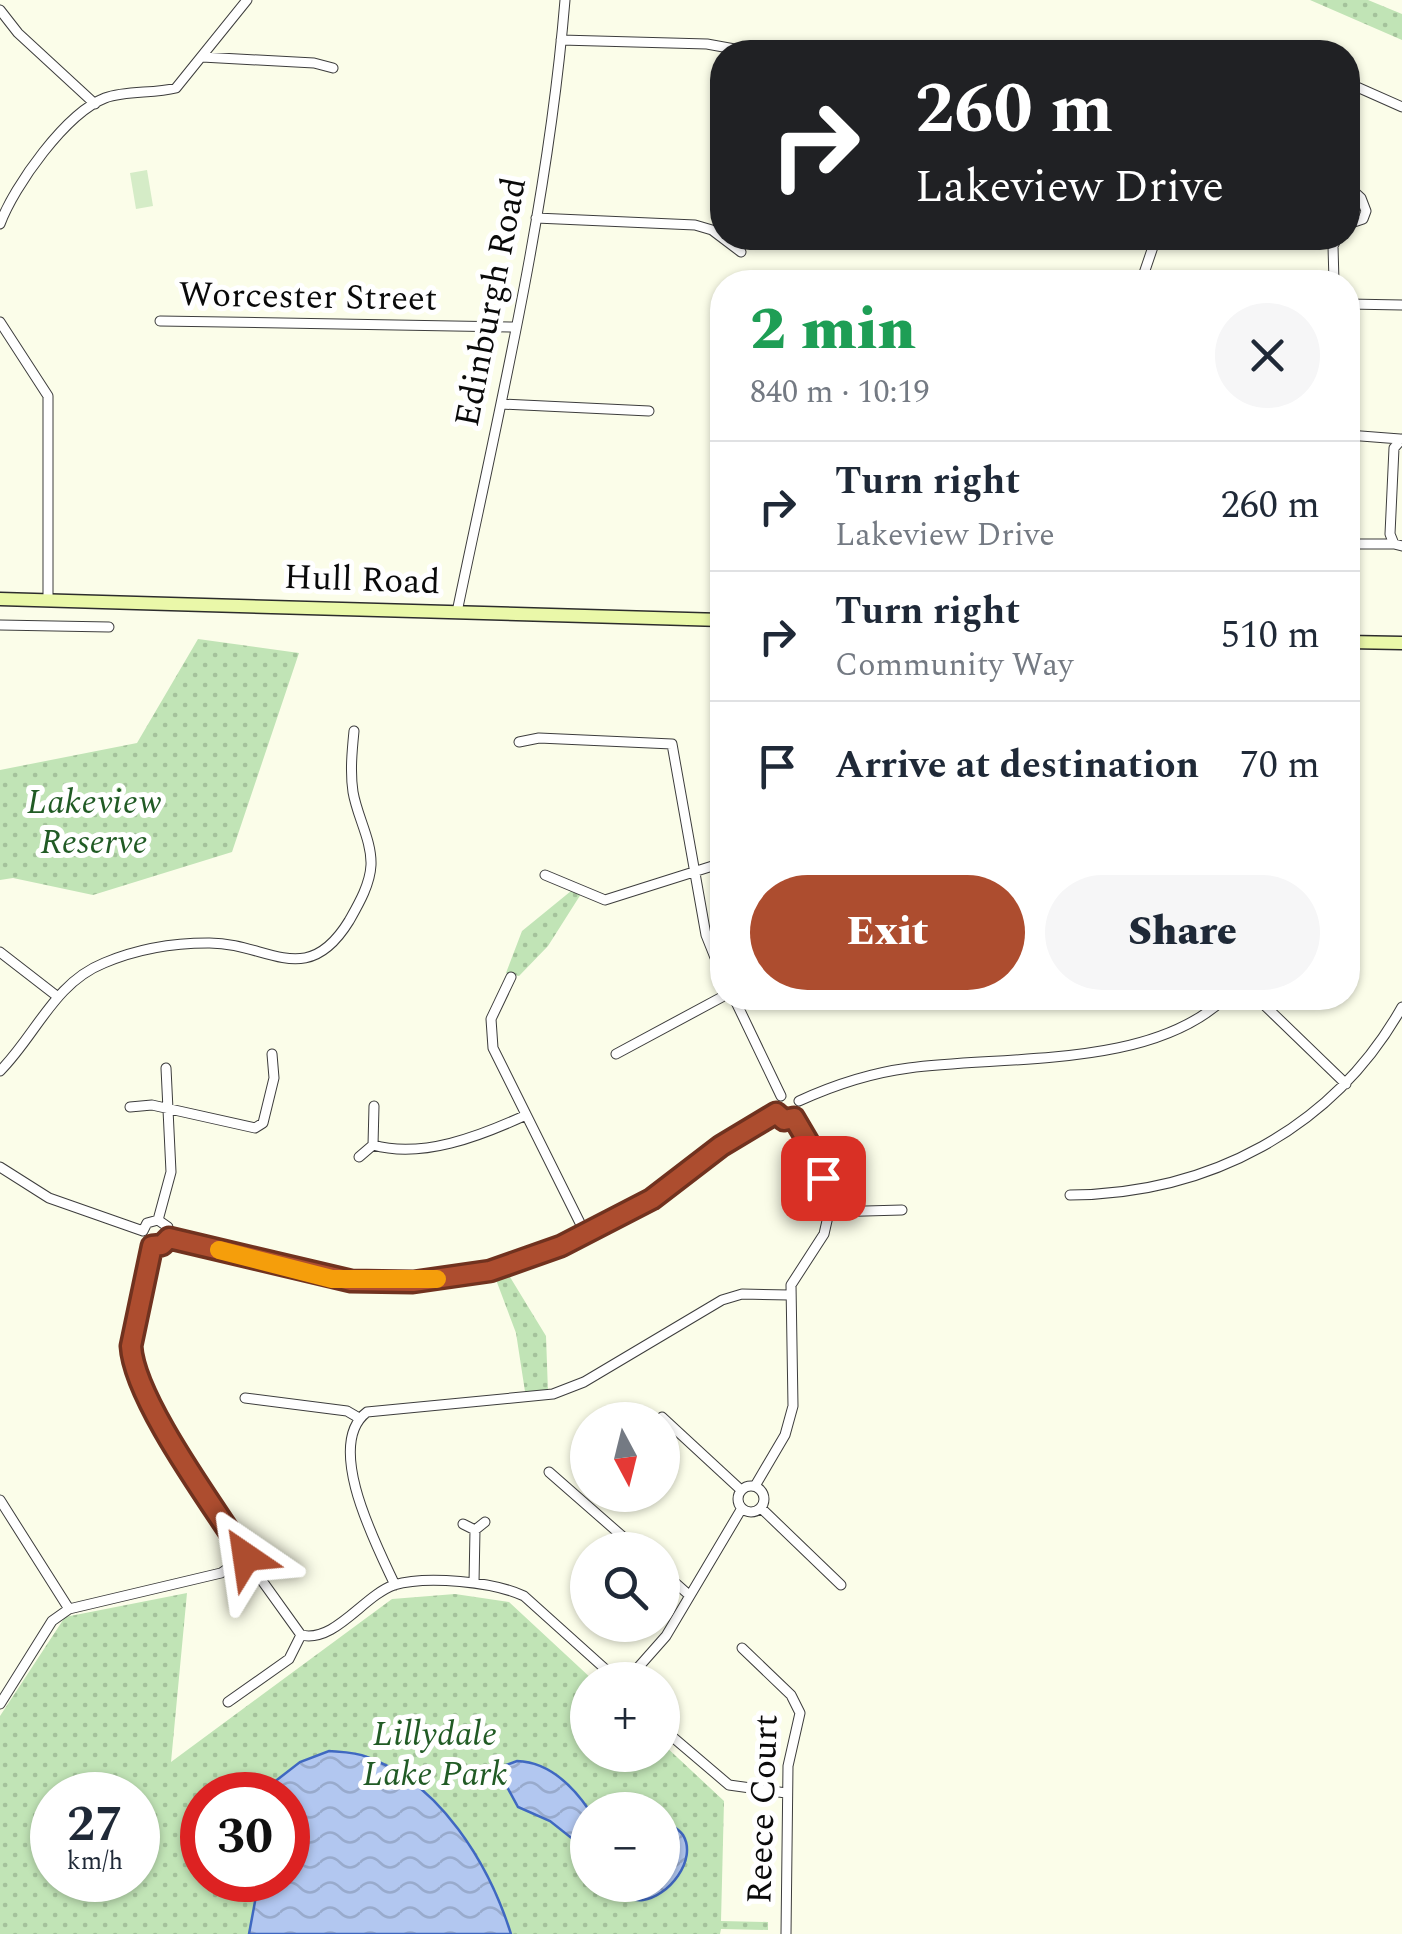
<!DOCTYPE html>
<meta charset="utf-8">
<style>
:root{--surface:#fff;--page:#f6f6f7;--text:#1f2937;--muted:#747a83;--line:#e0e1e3;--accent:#ad4d2f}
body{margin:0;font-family:Spectral,serif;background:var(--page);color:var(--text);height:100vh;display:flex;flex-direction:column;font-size:38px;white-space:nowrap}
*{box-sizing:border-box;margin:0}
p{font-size:32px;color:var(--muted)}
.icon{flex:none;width:55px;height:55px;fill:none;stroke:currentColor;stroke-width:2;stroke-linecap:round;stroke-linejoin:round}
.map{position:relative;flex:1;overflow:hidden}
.sheet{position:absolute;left:710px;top:270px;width:650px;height:740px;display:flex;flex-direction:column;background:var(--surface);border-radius:40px;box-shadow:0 2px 8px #0004}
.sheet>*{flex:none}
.banner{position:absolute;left:710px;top:40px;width:650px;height:210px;border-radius:40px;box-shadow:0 2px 8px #0004;background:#202124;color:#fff;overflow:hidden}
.needle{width:65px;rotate:173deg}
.controls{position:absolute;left:570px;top:1402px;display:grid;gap:20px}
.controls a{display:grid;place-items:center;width:110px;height:110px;border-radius:50%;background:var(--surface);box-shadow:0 2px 8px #0004;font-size:50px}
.speed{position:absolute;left:30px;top:1772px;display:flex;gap:20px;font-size:50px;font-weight:700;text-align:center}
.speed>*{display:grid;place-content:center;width:130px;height:130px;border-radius:50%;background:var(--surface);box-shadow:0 2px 8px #0004;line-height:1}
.speed small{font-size:25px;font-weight:400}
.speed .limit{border:15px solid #d22;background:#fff;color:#111}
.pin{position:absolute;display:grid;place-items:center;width:85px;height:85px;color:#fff;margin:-42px;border-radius:20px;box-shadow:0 5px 15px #0006}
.me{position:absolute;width:110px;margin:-55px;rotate:328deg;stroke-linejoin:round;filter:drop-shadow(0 0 8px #0008)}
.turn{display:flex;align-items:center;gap:35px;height:210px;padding:0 40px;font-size:45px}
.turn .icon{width:130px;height:130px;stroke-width:2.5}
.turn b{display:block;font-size:70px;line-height:85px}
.round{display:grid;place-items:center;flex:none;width:105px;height:105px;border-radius:52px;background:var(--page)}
.head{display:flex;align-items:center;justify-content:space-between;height:170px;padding:0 40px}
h1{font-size:60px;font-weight:800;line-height:75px;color:#1e9e55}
.button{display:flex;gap:20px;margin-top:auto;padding:20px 40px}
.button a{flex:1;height:115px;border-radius:60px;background:var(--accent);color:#fff;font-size:40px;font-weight:800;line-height:115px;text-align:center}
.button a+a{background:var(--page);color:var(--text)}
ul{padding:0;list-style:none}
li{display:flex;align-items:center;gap:30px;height:130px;padding:0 40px;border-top:2px solid var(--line)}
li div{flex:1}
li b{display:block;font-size:38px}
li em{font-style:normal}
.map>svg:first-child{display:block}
.park{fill:url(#park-dots);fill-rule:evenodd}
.pitch{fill:#d5ecc7}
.water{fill:url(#water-waves);stroke:#3f68c1;stroke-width:2.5}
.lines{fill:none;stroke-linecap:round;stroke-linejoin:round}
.minor-casing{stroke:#3d3d3d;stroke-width:11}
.secondary-casing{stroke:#2c2c2c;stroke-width:15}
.minor{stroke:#fff;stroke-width:9}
.secondary{stroke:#eaf8a9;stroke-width:12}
.route-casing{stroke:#70321f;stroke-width:25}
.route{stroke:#ad4d2f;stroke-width:18}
.slow{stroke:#f59e0b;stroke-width:18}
.labels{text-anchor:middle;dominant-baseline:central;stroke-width:10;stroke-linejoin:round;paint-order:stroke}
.street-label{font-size:35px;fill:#0a0a0a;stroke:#fff}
.park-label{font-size:35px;font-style:italic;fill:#215b25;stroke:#fff}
</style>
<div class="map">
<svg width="1402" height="1934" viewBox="0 0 1402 1934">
<defs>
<pattern id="park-dots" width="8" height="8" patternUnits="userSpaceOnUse" patternTransform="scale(2.5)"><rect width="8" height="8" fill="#c1e4b6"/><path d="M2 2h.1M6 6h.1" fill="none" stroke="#a4c29b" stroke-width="1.8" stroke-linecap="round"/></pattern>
<pattern id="water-waves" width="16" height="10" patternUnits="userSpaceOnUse" patternTransform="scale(2.5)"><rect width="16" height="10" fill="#b2c7f0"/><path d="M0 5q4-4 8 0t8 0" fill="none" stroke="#98aacc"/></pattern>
</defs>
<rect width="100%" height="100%" fill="#fbfde9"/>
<path class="park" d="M 1310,0 L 1368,0 L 1402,14 L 1402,40 Z
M 1275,271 L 1274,282 L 1148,282 L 1149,273 Z
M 198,639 L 299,653 L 232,852 L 93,895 L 13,878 L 0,880 L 0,770 L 137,743 Z
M 571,891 L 581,894 L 548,946 L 519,976 L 506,973 L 522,931 Z
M 507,1272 L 546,1336 L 548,1392 L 526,1398 L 516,1333 L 495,1277 Z
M 187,1593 L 171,1762 L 392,1599 L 455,1594 L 509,1602 L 593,1680 L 588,1680 L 588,1755 L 662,1755 L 663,1744 L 724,1801 L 721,1921 L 768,1922 L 768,1930 L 721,1929 L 720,1934 L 0,1934 L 0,1716 L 65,1617 ZM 52,1795 L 138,1795 L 138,1880 L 52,1880 ZM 202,1795 L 288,1795 L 288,1880 L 202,1880 ZM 588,1810 L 662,1810 L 662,1885 L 588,1885 Z"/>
<path class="pitch" d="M 147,170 L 153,206 L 136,209 L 130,173 Z"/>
<path class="water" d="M 329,1751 C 341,1752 356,1752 367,1757 C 440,1783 489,1864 511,1934 L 249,1934 L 259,1880 L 288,1880 L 288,1795 L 272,1795 L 273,1783 L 300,1762 Z
M 517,1761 C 548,1762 572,1785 589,1810 L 587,1862 L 574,1840 L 550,1821 L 518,1807 L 500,1774 L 501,1767 Z
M 664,1820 C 670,1824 679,1829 683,1835 C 698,1860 668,1897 643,1900 C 629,1902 618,1892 607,1885 L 662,1885 Z"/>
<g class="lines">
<g class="minor-casing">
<path id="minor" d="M 0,10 L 18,33 L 95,104
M 561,40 L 707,44 L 751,52
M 202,57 L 314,63 L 333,68
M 1348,83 L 1402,107
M 1348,186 L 1361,198 L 1366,211 L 1363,219 L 1348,224
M 536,218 L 695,225 L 712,230 L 741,252
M 0,224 C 14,186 66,113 105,98 C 127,90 153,94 176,88 L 247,0
M 1141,282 L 1156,238
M 1334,282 L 1333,246 L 1337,238
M 1348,304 L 1402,305
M 160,321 L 515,327
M 0,322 L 48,396 L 48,600
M 501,404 L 649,411
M 1348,435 L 1400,439
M 1402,439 L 1394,448 L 1390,534 L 1394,544 L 1402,546
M 1348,544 L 1394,544
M 457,612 C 499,410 548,206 565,0
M 0,625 L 109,627
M 519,742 L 539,738 L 672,744 L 706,935 L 722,975
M 545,875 L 605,900 L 722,863
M 0,952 L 58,997
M 511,977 L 491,1019 L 493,1048 L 585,1233
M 734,998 L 781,1096
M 1234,998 L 1247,998
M 1257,998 L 1346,1084
M 616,1054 L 722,997
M 0,1071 C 36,1035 54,983 104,963 C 137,949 173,943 208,943 C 267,942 306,991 349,921 C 358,905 370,885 371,865 C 372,841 357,816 353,792 C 350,772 352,751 354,731
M 799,1101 C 834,1085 870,1073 909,1068 C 1007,1055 1150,1069 1225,998
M 130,1107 L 152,1105 L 255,1128 L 263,1123 L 274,1078 L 272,1054
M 373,1145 C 422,1159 480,1136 524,1116
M 373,1145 L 374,1106
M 359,1157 L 373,1145
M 0,1167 L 49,1198 L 143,1231
M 1070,1195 C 1209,1194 1333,1129 1402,1007
M 829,1212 L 902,1210
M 158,1220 L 171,1172 L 166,1068
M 143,1231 L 147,1223 L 158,1220 L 168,1227 L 169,1238
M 169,1238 L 351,1281 L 413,1282 L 490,1271 L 561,1246 L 651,1199 L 721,1146 L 776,1113
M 152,1246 L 131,1347 L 137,1379 L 245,1557 L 301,1635
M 245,1398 L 347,1411 L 359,1418
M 662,1417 L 741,1490
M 549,1472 L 638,1550
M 755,1486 L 785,1435 L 793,1406 L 791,1285 L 824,1234 L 829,1212 L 814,1153 L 794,1118
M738 1499a13 13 0 1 1 26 0a13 13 0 1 1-26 0Z
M 0,1500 L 69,1609
M 761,1508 L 841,1585
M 463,1524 L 475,1530 L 485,1522
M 662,1571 L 689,1595
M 474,1583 L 475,1530
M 395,1585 C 378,1548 323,1445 367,1412 L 553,1394 L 584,1382 L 722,1300 L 742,1294 L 789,1295
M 742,1648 L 791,1695 L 800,1713 L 788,1766 L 786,1934
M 628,1679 L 666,1636 L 742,1508
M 228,1702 L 289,1659 L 301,1635 C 335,1643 363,1596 394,1585 C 427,1575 494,1582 524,1596 L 613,1676 L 628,1679
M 0,1704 L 52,1621 L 69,1609 L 221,1573 L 245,1557
M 662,1728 L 729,1785 L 786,1793"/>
</g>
<g class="secondary-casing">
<path id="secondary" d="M 0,599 L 722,620
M 1348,642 L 1402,643"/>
</g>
<use href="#minor" class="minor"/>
<use href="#secondary" class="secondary"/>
</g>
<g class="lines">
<g class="route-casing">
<path id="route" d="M 246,1557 C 215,1508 134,1400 131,1346 L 152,1246 L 162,1245 L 169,1238 L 351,1281 L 413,1282 L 490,1271 L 561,1246 L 652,1199 L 721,1146 L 776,1113 L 784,1120 L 794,1118 L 814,1152 L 823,1178"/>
</g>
<use href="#route" class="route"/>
<path class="slow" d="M 219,1250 L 332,1279 L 437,1279"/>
</g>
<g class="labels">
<g class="street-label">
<text transform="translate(308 297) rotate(1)">Worcester Street</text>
<text transform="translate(491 302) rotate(-79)">Edinburgh Road</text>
<text transform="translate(362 580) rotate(2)">Hull Road</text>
<text transform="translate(763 1809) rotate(-88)">Reece Court</text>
</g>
<g class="park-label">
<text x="94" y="802">Lakeview<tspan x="94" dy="40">Reserve</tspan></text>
<text x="435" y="1734">Lillydale<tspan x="435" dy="40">Lake Park</tspan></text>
</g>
</g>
</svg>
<div class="controls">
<a><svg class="needle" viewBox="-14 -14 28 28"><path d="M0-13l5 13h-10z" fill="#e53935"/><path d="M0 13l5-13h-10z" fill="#747a83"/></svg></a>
<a><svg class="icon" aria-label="search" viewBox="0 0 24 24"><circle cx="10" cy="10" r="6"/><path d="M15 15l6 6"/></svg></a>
<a>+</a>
<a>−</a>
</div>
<div class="speed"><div>27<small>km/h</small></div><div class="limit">30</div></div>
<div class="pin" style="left:823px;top:1178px;background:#d93025"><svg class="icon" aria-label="arrive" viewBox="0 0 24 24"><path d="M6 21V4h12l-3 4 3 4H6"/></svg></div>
<svg class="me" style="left:246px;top:1557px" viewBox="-20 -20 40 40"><path d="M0-17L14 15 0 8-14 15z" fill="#ad4d2f" stroke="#fff" stroke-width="4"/></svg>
<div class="banner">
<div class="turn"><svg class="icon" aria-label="right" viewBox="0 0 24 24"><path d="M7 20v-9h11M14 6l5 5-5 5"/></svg><div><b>260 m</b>Lakeview Drive</div></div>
</div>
<section class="sheet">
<div class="head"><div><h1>2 min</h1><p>840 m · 10:19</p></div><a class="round"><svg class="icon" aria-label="close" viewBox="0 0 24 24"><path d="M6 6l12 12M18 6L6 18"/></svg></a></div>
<ul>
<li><svg class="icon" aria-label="right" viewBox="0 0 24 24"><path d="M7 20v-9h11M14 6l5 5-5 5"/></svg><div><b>Turn right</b><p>Lakeview Drive</p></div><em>260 m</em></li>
<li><svg class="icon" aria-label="right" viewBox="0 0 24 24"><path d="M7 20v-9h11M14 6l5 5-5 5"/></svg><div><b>Turn right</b><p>Community Way</p></div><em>510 m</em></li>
<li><svg class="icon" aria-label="arrive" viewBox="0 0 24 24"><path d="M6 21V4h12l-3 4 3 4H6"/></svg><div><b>Arrive at destination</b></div><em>70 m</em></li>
</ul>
<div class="button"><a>Exit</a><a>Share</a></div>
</section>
</div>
